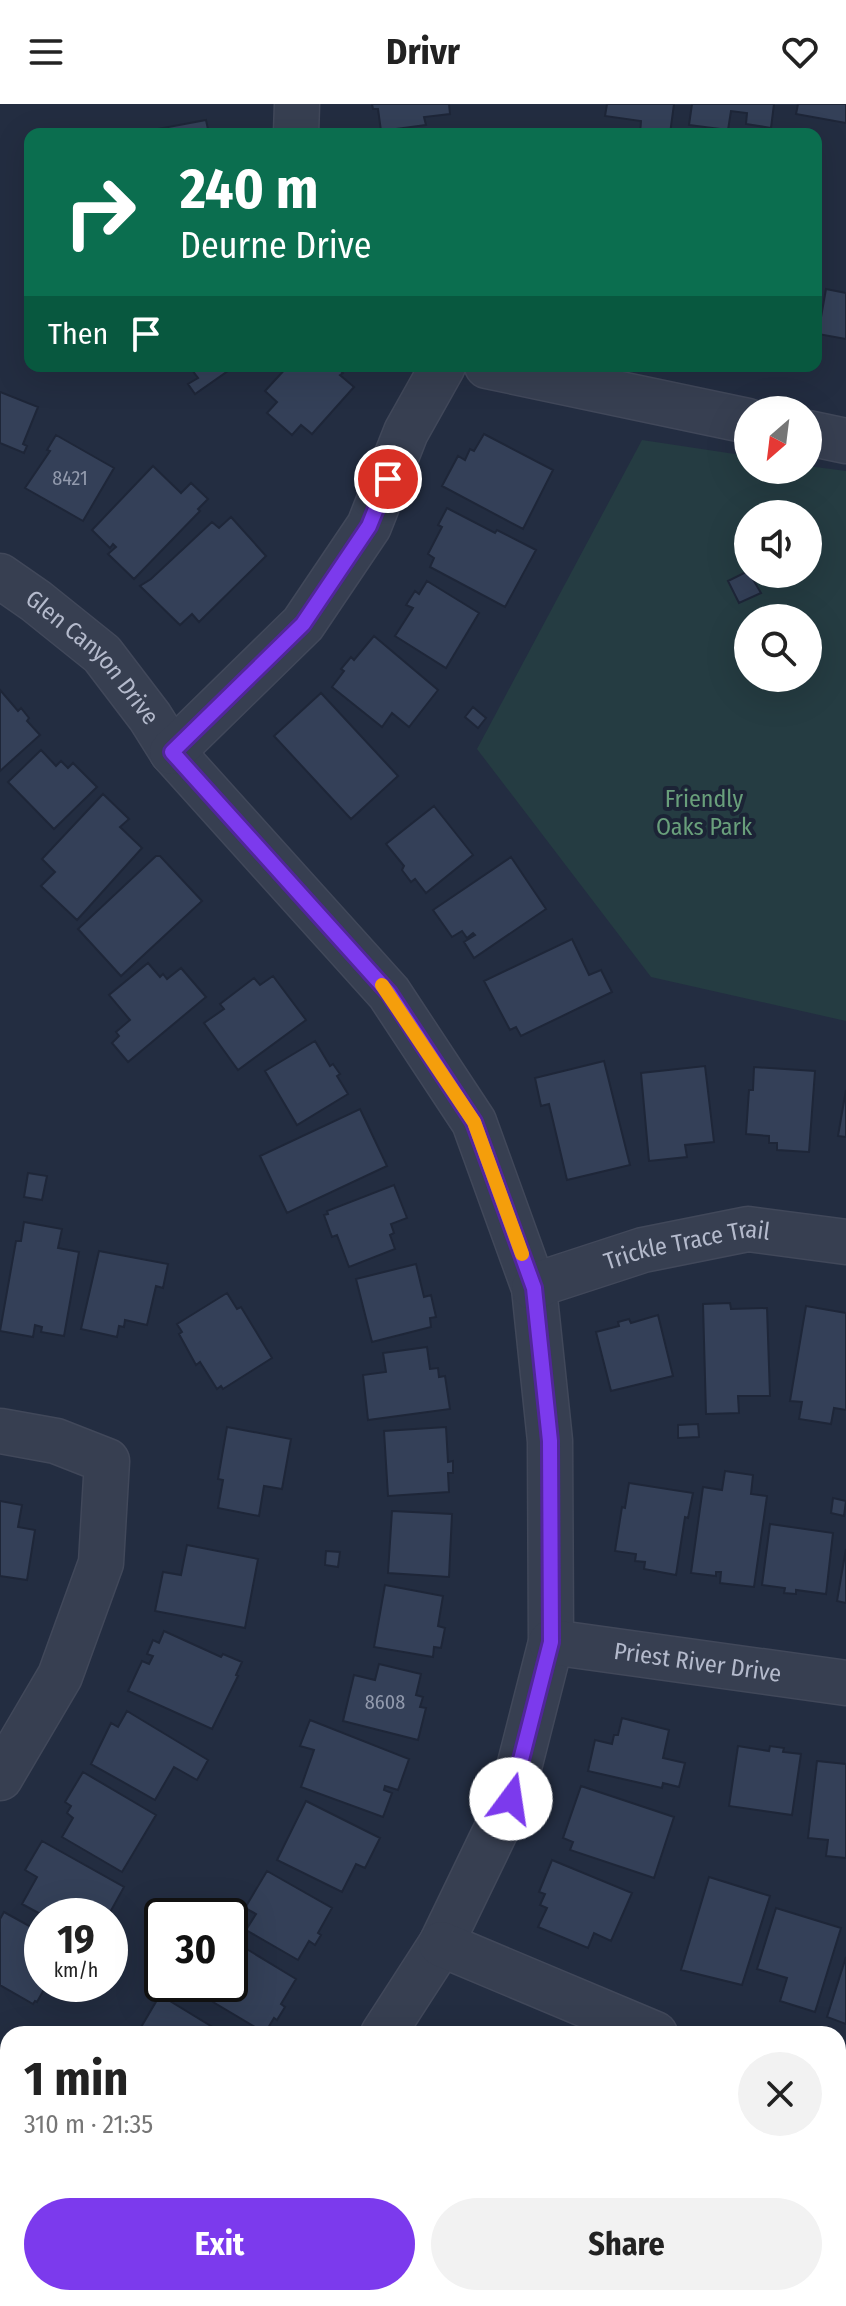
<!DOCTYPE html>
<meta charset="utf-8">
<style>
:root{--surface:#fff;--page:#f2f2f2;--text:#222;--muted:#767676;--accent:#7c3aed}
body{margin:0;font-family:"Fira Sans Condensed",sans-serif;background:var(--page);color:var(--text);height:100vh;display:flex;flex-direction:column;font-size:30px;white-space:nowrap}
*{box-sizing:border-box;margin:0}
p{font-size:26px;color:var(--muted)}
.icon{flex:none;width:44px;height:44px;fill:none;stroke:currentColor;stroke-width:2;stroke-linecap:round;stroke-linejoin:round}
.map{position:relative;flex:1;overflow:hidden}
.drawer{position:absolute;left:0px;top:1922px;width:846px;height:280px;display:flex;flex-direction:column;background:var(--surface);border-radius:24px 24px 0 0;box-shadow:0 8px 32px #0002}
.drawer>*{flex:none}
.banner{position:absolute;left:24px;top:24px;width:798px;height:244px;border-radius:16px;box-shadow:0 8px 32px #0002;background:#0b6e4f;color:#fff;overflow:hidden}
.needle{width:52px;rotate:208deg}
.fabs{position:absolute;left:734px;top:292px;display:grid;gap:16px}
.fabs a{display:grid;place-items:center;width:88px;height:88px;border-radius:50%;background:var(--surface);box-shadow:0 8px 32px #0002;font-size:40px}
.speed{position:absolute;left:24px;top:1794px;display:flex;gap:16px;font-size:40px;font-weight:700;text-align:center}
.speed>*{display:grid;place-content:center;width:104px;height:104px;border-radius:50%;background:var(--surface);box-shadow:0 8px 32px #0002;line-height:1}
.speed small{font-size:20px;font-weight:400}
.speed .limit{border:4px solid #111;border-radius:12px;background:#fff;color:#111}
.pin{position:absolute;display:grid;place-items:center;width:68px;height:68px;color:#fff;margin:-34px;border:4px solid #fff;border-radius:50%;box-shadow:0 2px 8px #0007}
.me{position:absolute;width:88px;margin:-44px;rotate:14deg;stroke-linejoin:round;filter:drop-shadow(0 0 6px #0008)}
.turn{display:flex;align-items:center;gap:28px;height:168px;padding:0 24px;font-size:36px}
.turn .icon{width:104px;height:104px;stroke-width:2.5}
.turn b{display:block;font-size:56px;line-height:68px}
.then{display:flex;align-items:center;height:76px;padding:0 24px;background:#0003;gap:16px;font-size:30px}
.round{display:grid;place-items:center;flex:none;width:84px;height:84px;border-radius:42px;background:var(--page)}
.summary{display:flex;align-items:center;justify-content:space-between;height:136px;padding:0 24px}
h1{font-size:48px;font-weight:700;line-height:60px}
.button{display:flex;gap:16px;margin-top:auto;padding:16px 24px}
.button a{flex:1;height:92px;border-radius:48px;background:var(--accent);color:#fff;font-size:32px;font-weight:700;line-height:92px;text-align:center}
.button a+a{background:var(--page);color:var(--text)}
header{display:flex;justify-content:space-between;align-items:center;height:104px;padding:0 24px;background:var(--surface);font-size:36px;font-weight:700}
.map>svg:first-child{display:block}
.green{fill:#253c42;fill-rule:evenodd}
.building{fill:#344058;stroke:#1e2638;stroke-width:2}
.lines{fill:none;stroke-linecap:round;stroke-linejoin:round}
.minor-casing{stroke:#41485a;stroke-width:47}
.minor{stroke:#373f51;stroke-width:44}
.route-casing{stroke:#51269a;stroke-width:20}
.route{stroke:#7c3aed;stroke-width:14}
.slow{stroke:#f59e0b;stroke-width:14}
.labels{text-anchor:middle;dominant-baseline:central;stroke-width:8;stroke-linejoin:round;paint-order:stroke}
.number-label{font-size:20px;fill:#929aad}
.street-label{font-size:24px;fill:#b4bacc;stroke:#1c2436}
.park-label{font-size:24px;fill:#699f7b;stroke:#1c2436}
</style>
<header><svg class="icon" aria-label="menu" viewBox="0 0 24 24"><path d="M4 6h16M4 12h16M4 18h16"/></svg>Drivr<svg class="icon" aria-label="heart" viewBox="0 0 24 24"><path d="M12 20l-8-8c-3-5 5-10 8-4 3-6 11-1 8 4z"/></svg></header>
<div class="map">
<svg width="846" height="2202" viewBox="0 0 846 2202">
<rect width="100%" height="100%" fill="#232d41"/>
<path class="green" d="M 642,336 L 748,352 L 748,366 L 808,366 L 808,362 L 846,367 L 846,917 L 651,873 L 477,645 ZM 748,410 L 808,410 L 808,470 L 748,470 ZM 748,514 L 808,514 L 808,574 L 748,574 Z
M 474,2194 L 571,2194 L 583,2202 L 469,2202 Z"/>
<path class="building" d="M 372,0 L 449,0 L 450,10 L 424,13 L 426,21 L 381,27 L 378,5 L 373,5 Z
M 607,0 L 674,0 L 670,30 L 640,30 L 641,17 L 605,12 Z
M 692,0 L 774,0 L 771,24 L 746,20 L 747,9 L 731,7 L 728,26 L 689,21 Z
M 798,0 L 846,0 L 846,19 L 796,10 Z
M 206,16 L 209,30 L 147,30 L 147,27 Z
M 826,185 L 846,189 L 846,235 L 818,230 Z
M 189,262 L 235,262 L 195,290 L 188,280 L 198,274 Z
M 288,262 L 336,262 L 343,269 L 340,271 L 354,283 L 312,330 L 301,321 L 292,331 L 267,309 L 277,298 L 265,287 Z
M 0,288 L 38,303 L 23,340 L 27,342 L 24,349 L 0,339 Z
M 484,330 L 553,366 L 523,425 L 442,382 L 458,352 L 465,356 L 470,345 L 474,347 Z
M 56,331 L 114,364 L 83,417 L 25,384 L 50,347 L 47,346 Z
M 153,362 L 181,389 L 191,379 L 208,395 L 198,405 L 200,407 L 134,475 L 108,450 L 116,443 L 113,440 L 110,444 L 92,426 Z
M 447,404 L 495,429 L 497,426 L 536,446 L 505,503 L 430,463 L 434,454 L 428,450 L 442,423 L 438,421 Z
M 231,413 L 266,452 L 199,518 L 192,510 L 180,521 L 140,482 L 151,475 L 212,418 L 219,424 Z
M 748,467 L 761,489 L 739,499 L 728,477 Z
M 427,477 L 479,509 L 446,564 L 395,532 L 413,504 L 406,501 L 415,487 L 419,490 Z
M 374,532 L 438,586 L 409,623 L 392,609 L 382,623 L 332,583 L 344,567 L 341,565 L 351,553 L 354,556 Z
M 0,586 L 18,607 L 21,604 L 29,614 L 27,617 L 40,631 L 0,667 Z
M 321,589 L 398,672 L 351,715 L 274,632 Z
M 473,603 L 486,614 L 478,624 L 465,613 Z
M 41,646 L 56,662 L 61,657 L 68,664 L 73,659 L 97,683 L 54,725 L 8,678 Z
M 103,690 L 129,715 L 120,723 L 142,744 L 77,816 L 41,782 L 55,768 L 42,755 Z
M 434,702 L 473,751 L 426,789 L 415,775 L 411,778 L 402,766 L 404,762 L 386,740 Z
M 156,752 L 160,752 L 202,797 L 121,872 L 78,825 Z
M 511,753 L 546,805 L 474,854 L 464,838 L 475,831 L 473,829 L 467,834 L 462,827 L 452,833 L 433,806 Z
M 572,835 L 589,871 L 601,866 L 612,888 L 521,932 L 516,923 L 510,926 L 484,877 Z
M 148,859 L 160,873 L 163,870 L 167,875 L 181,864 L 206,893 L 128,958 L 112,939 L 119,932 L 116,928 L 130,916 L 109,891 Z
M 273,872 L 306,916 L 238,966 L 204,919 L 224,905 L 220,900 L 254,874 L 260,881 Z
M 315,937 L 330,962 L 333,960 L 340,970 L 337,972 L 348,990 L 297,1021 L 265,967 Z
M 604,957 L 630,1061 L 567,1076 L 549,1000 L 541,1002 L 535,974 Z
M 705,962 L 714,1038 L 685,1041 L 687,1053 L 649,1057 L 641,969 Z
M 754,963 L 815,967 L 809,1048 L 777,1046 L 777,1039 L 769,1039 L 769,1032 L 746,1030 L 749,986 L 753,986 Z
M 846,986 L 846,1033 L 838,1032 Z
M 360,1005 L 387,1062 L 287,1109 L 260,1052 Z
M 28,1069 L 47,1072 L 42,1096 L 24,1093 Z
M 394,1081 L 407,1114 L 391,1120 L 394,1129 L 390,1131 L 395,1145 L 349,1163 L 337,1131 L 332,1133 L 324,1111 L 328,1110 L 327,1107 Z
M 24,1118 L 62,1125 L 58,1144 L 79,1148 L 64,1232 L 41,1228 L 42,1223 L 35,1221 L 33,1233 L 0,1227 L 16,1137 L 21,1137 Z
M 99,1147 L 168,1160 L 163,1184 L 156,1182 L 147,1221 L 125,1216 L 124,1223 L 119,1222 L 117,1233 L 81,1225 Z
M 416,1160 L 424,1193 L 431,1191 L 436,1213 L 430,1214 L 431,1223 L 372,1238 L 356,1175 Z
M 227,1189 L 237,1205 L 241,1203 L 272,1254 L 223,1285 L 221,1282 L 217,1285 L 200,1258 L 196,1261 L 179,1230 L 182,1228 L 177,1220 Z
M 730,1199 L 731,1205 L 767,1204 L 770,1292 L 738,1292 L 739,1309 L 706,1310 L 703,1200 Z
M 806,1202 L 846,1209 L 846,1306 L 834,1304 L 831,1320 L 799,1315 L 802,1298 L 790,1297 Z
M 658,1211 L 673,1272 L 611,1287 L 596,1228 L 619,1222 L 618,1218 L 629,1215 L 631,1219 Z
M 427,1243 L 430,1265 L 438,1264 L 439,1273 L 445,1272 L 450,1305 L 368,1316 L 363,1271 L 386,1268 L 383,1249 Z
M 698,1320 L 699,1333 L 678,1334 L 678,1321 Z
M 227,1323 L 291,1335 L 282,1385 L 264,1382 L 259,1412 L 218,1404 L 223,1376 L 218,1375 Z
M 446,1323 L 448,1358 L 453,1357 L 453,1369 L 448,1369 L 449,1388 L 388,1392 L 384,1327 Z
M 725,1367 L 753,1371 L 751,1390 L 767,1392 L 754,1483 L 720,1479 L 721,1468 L 716,1468 L 716,1472 L 691,1469 L 703,1383 L 722,1386 Z
M 629,1379 L 693,1389 L 688,1414 L 685,1413 L 676,1471 L 644,1465 L 645,1458 L 635,1457 L 636,1450 L 615,1447 L 622,1403 L 625,1404 Z
M 833,1394 L 846,1397 L 844,1412 L 831,1409 Z
M 0,1397 L 22,1401 L 18,1423 L 35,1426 L 27,1476 L 0,1472 Z
M 392,1407 L 452,1410 L 449,1473 L 388,1469 Z
M 770,1420 L 833,1429 L 826,1490 L 796,1486 L 796,1490 L 784,1489 L 785,1484 L 762,1481 Z
M 187,1441 L 258,1455 L 245,1524 L 155,1507 L 163,1468 L 181,1471 Z
M 846,1445 L 846,1499 L 837,1497 Z
M 326,1447 L 340,1448 L 338,1463 L 325,1461 Z
M 385,1481 L 443,1492 L 438,1522 L 445,1524 L 441,1544 L 434,1543 L 433,1553 L 374,1543 Z
M 164,1527 L 221,1553 L 223,1550 L 242,1558 L 236,1571 L 238,1572 L 212,1625 L 128,1587 L 142,1557 L 149,1560 L 153,1552 L 147,1550 L 153,1536 L 159,1539 Z
M 379,1560 L 421,1570 L 416,1591 L 423,1593 L 420,1603 L 426,1604 L 418,1636 L 343,1617 L 354,1571 L 375,1576 Z
M 127,1607 L 208,1656 L 197,1676 L 174,1663 L 155,1696 L 91,1660 L 111,1619 L 118,1623 Z
M 622,1614 L 669,1626 L 663,1654 L 685,1659 L 679,1683 L 663,1679 L 662,1684 L 588,1667 L 595,1636 L 612,1640 L 614,1631 L 618,1631 Z
M 310,1616 L 409,1655 L 398,1686 L 385,1682 L 384,1686 L 392,1689 L 383,1713 L 301,1683 L 314,1646 L 300,1642 Z
M 738,1642 L 769,1647 L 770,1642 L 784,1644 L 783,1648 L 801,1650 L 792,1711 L 729,1702 Z
M 817,1657 L 846,1660 L 846,1754 L 826,1752 L 828,1736 L 808,1734 Z
M 83,1668 L 156,1711 L 122,1768 L 62,1733 L 73,1714 L 67,1709 L 71,1702 L 65,1698 Z
M 581,1682 L 674,1713 L 654,1774 L 570,1746 L 573,1738 L 563,1734 Z
M 306,1697 L 380,1734 L 365,1764 L 356,1760 L 342,1788 L 277,1756 Z
M 42,1737 L 124,1783 L 108,1812 L 44,1812 L 22,1800 L 37,1773 L 25,1766 Z
M 552,1756 L 632,1789 L 611,1837 L 594,1829 L 588,1844 L 538,1823 L 547,1804 L 540,1801 L 545,1790 L 539,1788 Z
M 267,1767 L 332,1804 L 318,1829 L 321,1831 L 315,1841 L 309,1837 L 298,1856 L 246,1826 L 256,1810 L 245,1804 Z
M 709,1773 L 770,1792 L 742,1881 L 681,1866 Z
M 776,1804 L 841,1824 L 815,1908 L 780,1897 L 787,1874 L 757,1865 Z
M 4,1808 L 42,1829 L 42,1880 L 47,1880 L 37,1898 L 35,1897 L 33,1900 L 0,1881 L 0,1815 Z
M 245,1844 L 296,1875 L 281,1900 L 285,1903 L 277,1916 L 274,1914 L 265,1929 L 213,1898 L 223,1880 L 230,1880 L 230,1869 Z
M 846,1853 L 846,1920 L 827,1913 Z
M 160,1891 L 224,1930 L 137,1930 Z
M 846,2097 L 846,2145 L 838,2141 L 838,2115 Z
M 838,2160 L 846,2163 L 846,2202 L 802,2202 L 805,2194 L 838,2194 Z
M 10,2194 L 105,2194 L 100,2202 L 23,2202 Z
M 311,2194 L 382,2194 L 377,2202 L 311,2202 L 307,2200 Z"/>
<g class="lines">
<g class="minor-casing">
<g id="minor">
<path d="M 296,30 L 297,0"/>
<path d="M 487,262 L 748,317"/>
<path d="M 808,329 L 846,337"/>
<path id="s1" d="M 0,472 L 36,497 L 102,550 L 150,613 L 172,648 L 389,889 L 474,1018 L 534,1184 L 550,1337 L 551,1538 L 511,1695 L 441,1840 L 383,1930"/>
<path d="M 172,648 L 303,520 L 369,422 L 406,328 L 443,262"/>
<path id="s2" d="M 534,1184 L 545,1178 L 643,1146 L 748,1125 L 846,1138"/>
<path d="M 0,1327 L 56,1337 L 107,1357 L 101,1459 L 60,1572 L 0,1674"/>
<path id="s3" d="M 551,1538 L 846,1579"/>
<path d="M 441,1840 L 655,1930"/>
<path d="M 0,1966 L 8,1970"/>
<path d="M 838,2000 L 846,2003"/>
<path d="M 211,2202 L 216,2194"/>
</g>
</g>
<use href="#minor" class="minor"/>
</g>
<g class="lines">
<g class="route-casing">
<path id="route" d="M 388,375 L 369,422 L 303,520 L 172,648 L 389,889 L 474,1018 L 534,1184 L 550,1337 L 551,1538 L 511,1695"/>
</g>
<use href="#route" class="route"/>
<path class="slow" d="M 382,881 L 474,1018 L 522,1150"/>
</g>
<g class="labels">
<g class="number-label">
<text x="70" y="374">8421</text>
<text x="385" y="1598">8608</text>
</g>
<g class="street-label">
<text stroke="none"><textPath href="#s1" startOffset="124">Glen Canyon Drive</textPath></text>
<text stroke="none"><textPath href="#s2" startOffset="160">Trickle Trace Trail</textPath></text>
<text stroke="none"><textPath href="#s3" startOffset="148">Priest River Drive</textPath></text>
</g>
<g class="park-label">
<text x="704" y="695">Friendly<tspan x="704" dy="28">Oaks Park</tspan></text>
</g>
</g>
</svg>
<div class="fabs">
<a><svg class="needle" viewBox="-14 -14 28 28"><path d="M0-13l5 13h-10z" fill="#e53935"/><path d="M0 13l5-13h-10z" fill="#767676"/></svg></a>
<a><svg class="icon" aria-label="sound" viewBox="0 0 24 24"><path d="M4 9h4l5-4v14l-5-4H4zM17 9q2 3 0 6"/></svg></a>
<a><svg class="icon" aria-label="search" viewBox="0 0 24 24"><circle cx="10" cy="10" r="6"/><path d="M15 15l6 6"/></svg></a>
</div>
<div class="speed"><div>19<small>km/h</small></div><div class="limit">30</div></div>
<div class="pin" style="left:388px;top:375px;background:#d93025"><svg class="icon" aria-label="arrive" viewBox="0 0 24 24"><path d="M6 21V4h12l-3 4 3 4H6"/></svg></div>
<svg class="me" style="left:511px;top:1695px" viewBox="-20 -20 40 40"><circle r="19" fill="#fff"/><path d="M0-13L10 11 0 6-10 11z" fill="#7c3aed"/></svg>
<div class="banner">
<div class="turn"><svg class="icon" aria-label="right" viewBox="0 0 24 24"><path d="M7 20v-9h11M14 6l5 5-5 5"/></svg><div><b>240 m</b>Deurne Drive</div></div>
<div class="then">Then<svg class="icon" aria-label="arrive" viewBox="0 0 24 24"><path d="M6 21V4h12l-3 4 3 4H6"/></svg></div>
</div>
<section class="drawer">
<div class="summary"><div><h1>1 min</h1><p>310 m · 21:35</p></div><a class="round"><svg class="icon" aria-label="close" viewBox="0 0 24 24"><path d="M6 6l12 12M18 6L6 18"/></svg></a></div>
<div class="button"><a>Exit</a><a>Share</a></div>
</section>
</div>
